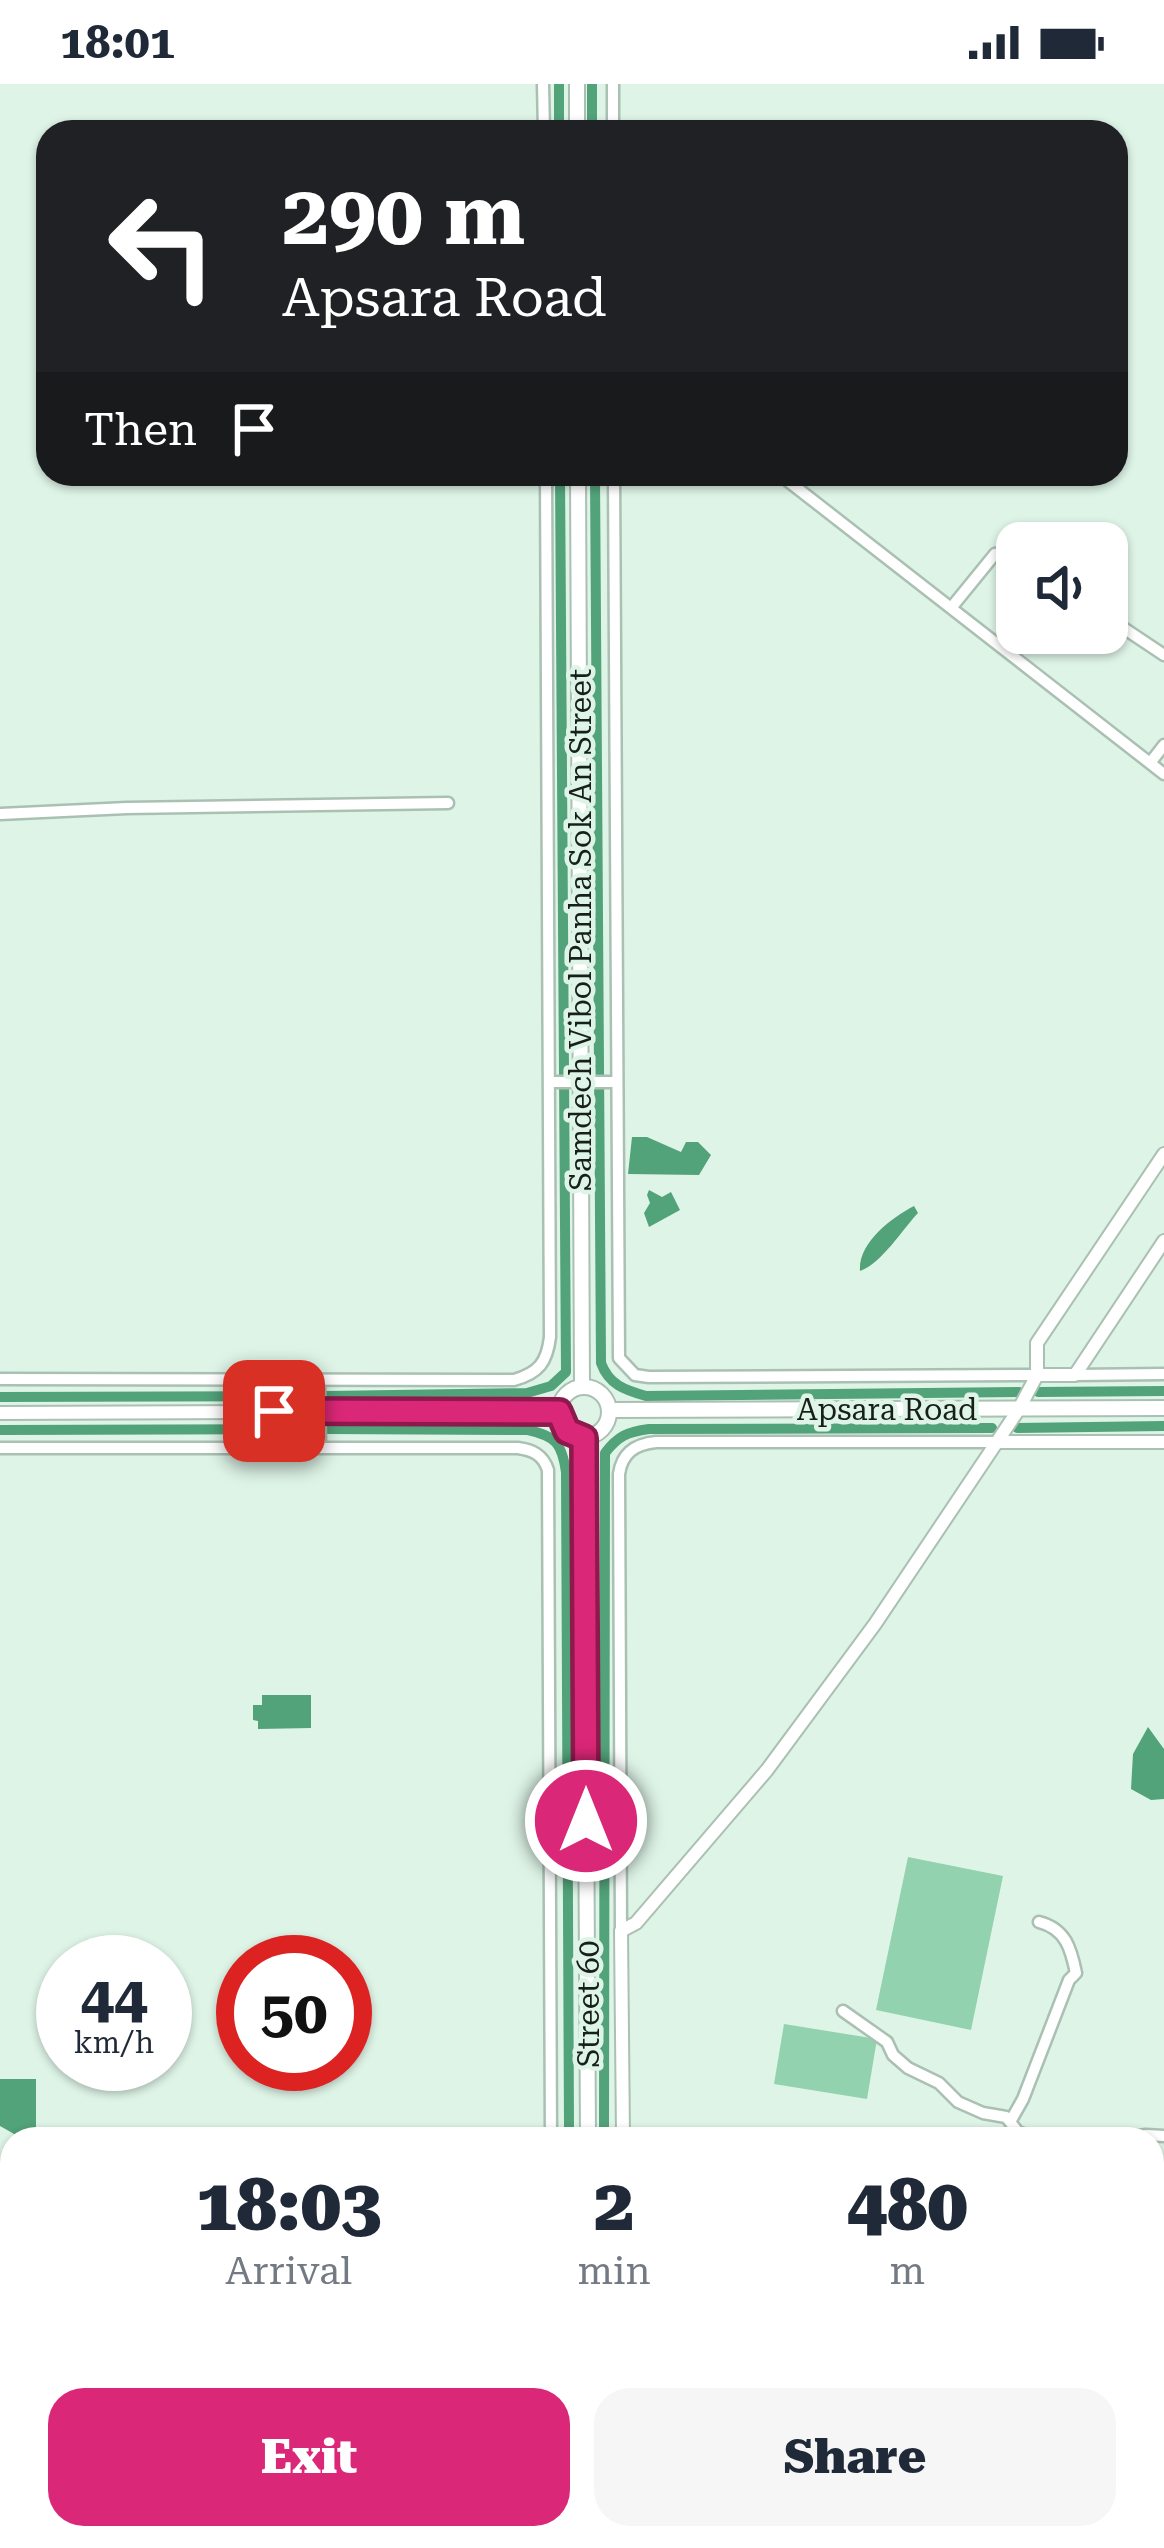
<!DOCTYPE html>
<style>
:root{--surface:#fff;--page:#f6f6f7;--text:#1f2937;--muted:#747a83;--accent:#db2777}
body{margin:0;font-family:"Roboto Serif",serif;background:var(--page);color:var(--text);height:100vh;display:flex;flex-direction:column;font-size:45px;white-space:nowrap}
*{box-sizing:border-box;margin:0}
p{font-size:39px;color:var(--muted)}
.icon{flex:none;width:66px;height:66px;fill:none;stroke:currentColor;stroke-width:2;stroke-linecap:round;stroke-linejoin:round}
.map{position:relative;flex:1;overflow:hidden}
.sheet{position:absolute;left:0px;top:2043px;width:1164px;height:423px;display:flex;flex-direction:column;background:var(--surface);border-radius:36px 36px 0 0;box-shadow:0 3px 9px #0004}
.sheet>*{flex:none}
.hud{position:absolute;left:36px;top:36px;width:1092px;height:366px;border-radius:36px;box-shadow:0 3px 9px #0004;background:#202124;color:#fff;overflow:hidden}
.tools{position:absolute;left:996px;top:438px;display:grid;gap:24px}
.tools a{display:grid;place-items:center;width:132px;height:132px;border-radius:24px;background:var(--surface);box-shadow:0 3px 9px #0004;font-size:60px}
.speed{position:absolute;left:36px;top:1851px;display:flex;gap:24px;font-size:60px;font-weight:700;text-align:center}
.speed>*{display:grid;place-content:center;width:156px;height:156px;border-radius:50%;background:var(--surface);box-shadow:0 3px 9px #0004;line-height:1}
.speed small{font-size:30px;font-weight:400}
.speed .limit{border:18px solid #d22;background:#fff;color:#111}
.pin{position:absolute;display:grid;place-items:center;width:102px;height:102px;color:#fff;margin:-51px;border-radius:24px;box-shadow:0 6px 18px #0006}
.me{position:absolute;width:132px;margin:-66px;rotate:0deg;stroke-linejoin:round;filter:drop-shadow(0 0 9px #0008)}
.turn{display:flex;align-items:center;gap:42px;height:252px;padding:0 48px;font-size:54px}
.turn .icon{width:156px;height:156px;stroke-width:2.5}
.turn b{display:block;font-size:84px;line-height:102px}
.then{display:flex;align-items:center;height:114px;padding:0 48px;background:#0003;gap:24px;font-size:45px}
.eta{display:flex;justify-content:space-evenly;align-items:center;height:204px;text-align:center}
.eta b{font-size:72px;font-weight:800;line-height:84px}
.action{display:flex;gap:24px;margin-top:auto;padding:24px 48px}
.action a{flex:1;height:138px;border-radius:36px;background:var(--accent);color:#fff;font-size:48px;font-weight:800;line-height:138px;text-align:center}
.action a+a{background:var(--page);color:var(--text)}
.status{display:flex;justify-content:space-between;align-items:center;height:84px;padding:0 60px;background:var(--surface);direction:ltr}
.status svg{height:33px;fill:currentColor}
.map>svg:first-child{display:block}
.green{fill:#92d2af}
.water{fill:#52a27a}
.lines{fill:none;stroke-linecap:round;stroke-linejoin:round}
.canal{stroke:#52a27a;stroke-width:10}
.minor-casing{stroke:#aac0b3;stroke-width:15}
.tertiary-casing{stroke:#aac0b3;stroke-width:16}
.secondary-casing{stroke:#aac0b3;stroke-width:18}
.minor{stroke:#fff;stroke-width:10}
.tertiary{stroke:#fff;stroke-width:12}
.secondary{stroke:#fff;stroke-width:14}
.route-casing{stroke:#8e194d;stroke-width:30}
.route{stroke:#db2777;stroke-width:21}
.labels{text-anchor:middle;dominant-baseline:central;stroke-width:9;stroke-linejoin:round;paint-order:stroke}
.street-label{font-size:30px;fill:#171f1a;stroke:#def4e7}
</style>
<div class="status"><b>18:01</b><svg viewBox="0 0 49 12"><path d="M0 12V9h3v3zM5 12V6h3v6zM10 12V3h3v9zM15 12V0h3v12zM26 1h20v11H26zM47 4h2v5h-2z"/></svg></div>
<div class="map">
<svg width="1164" height="2464" viewBox="0 0 1164 2464">
<rect width="100%" height="100%" fill="#def4e7"/>
<path class="green" d="M 908,1773 L 1003,1792 L 971,1946 L 876,1926 Z
M 784,1940 L 877,1955 L 867,2015 L 774,2000 Z"/>
<path class="water" d="M 632,1053 L 647,1053 L 681,1068 L 686,1058 L 698,1058 L 711,1071 L 699,1091 L 628,1090 Z
M 649,1106 L 662,1113 L 671,1108 L 680,1126 L 649,1143 L 644,1129 L 650,1119 L 647,1111 Z
M 914,1122 L 918,1129 C 902,1146 882,1179 860,1187 C 858,1159 891,1134 914,1122 Z
M 262,1611 L 311,1611 L 311,1644 L 258,1645 L 258,1637 L 253,1636 L 253,1621 L 262,1621 Z
M 1148,1643 L 1164,1665 L 1164,1715 L 1151,1716 L 1131,1705 L 1133,1670 Z
M 0,1995 L 36,1995 L 36,2055 L 23,2055 L 0,2042 Z
M 12,2102 L 12,2154 L 0,2154 L 0,2107 Z"/>
<g class="lines">
<path class="canal" d="M 559,0 L 559,48
M 592,0 L 592,48
M 595,390 L 601,1279 C 609,1301 625,1306 646,1312 L 1019,1308
M 1038,1308 L 1164,1307
M 327,1312 L 527,1309 L 551,1302 L 566,1288 L 560,390
M 0,1313 L 311,1312
M 1017,1344 L 1164,1342
M 327,1345 L 528,1346 C 556,1352 562,1360 566,1388 L 569,2045
M 0,1346 L 311,1345
M 604,2055 L 605,1369 C 618,1352 627,1348 649,1345 L 992,1344
M 571,2454 L 571,2464
M 607,2454 L 607,2464"/>
<g class="minor-casing">
<path id="minor" d="M 543,0 L 544,48
M 613,0 L 613,48
M 614,390 L 619,1274 L 635,1291 L 649,1293 L 1037,1291
M 779,390 L 1164,690
M 951,524 L 995,470 L 1006,468 L 1017,474
M 1107,533 L 1164,571
M 1150,679 L 1164,661
M 0,730 L 127,724 L 448,719
M 549,998 L 616,998
M 1075,1291 L 1164,1290
M 0,1295 L 514,1296 C 539,1289 547,1278 550,1253 L 546,390
M 319,1297 L 320,1363
M 0,1364 L 518,1364 C 533,1366 543,1371 548,1386 L 551,2055
M 621,1847 L 619,1390 C 622,1369 635,1360 656,1358 L 998,1358
M 843,1927 L 887,1958 L 893,1971 L 908,1984 L 939,1999 L 958,2018 L 983,2029 L 1006,2033 L 1018,2048 L 1037,2055
M 1010,2038 L 1023,2015 L 1069,1896 L 1076,1889 C 1071,1865 1066,1845 1039,1838
M 1118,2055 L 1146,2051 L 1164,2052
M 0,2306 L 12,2312
M 554,2454 L 554,2464
M 625,2454 L 625,2464
M 31,2464 L 36,2454
M 249,2464 L 255,2454"/>
</g>
<g class="tertiary-casing">
<path id="tertiary" d="M 1037,1291 L 1075,1291 L 1164,1157
M 0,1329 L 559,1327
M 998,1358 L 1164,1358
M 588,2053 L 623,2053 L 621,1847 L 636,1839 L 767,1686 L 875,1540 L 1019,1325 L 1037,1291 L 1037,1259 L 1164,1070"/>
</g>
<g class="secondary-casing">
<path id="secondary" d="M 577,0 L 577,48
M 578,390 L 582,1303
M559 1328a25 25 0 1 1 50 0a25 25 0 1 1-50 0Z
M 610,1326 L 1164,1324
M 584,1354 L 588,2055
M 590,2454 L 590,2464"/>
</g>
<use href="#minor" class="minor"/>
<use href="#tertiary" class="tertiary"/>
<use href="#secondary" class="secondary"/>
</g>
<g class="lines">
<g class="route-casing">
<path id="route" d="M 274,1327 L 559,1328 L 567,1347 L 584,1354 L 586,1737"/>
</g>
<use href="#route" class="route"/>
</g>
<g class="labels">
<g class="street-label">
<text transform="translate(580 846) rotate(-90)">Samdech Vibol Panha Sok An Street</text>
<text x="887" y="1325">Apsara Road</text>
<text transform="translate(588 1920) rotate(-90)">Street 60</text>
</g>
</g>
</svg>
<div class="tools">
<a><svg class="icon" aria-label="sound" viewBox="0 0 24 24"><path d="M4 9h4l5-4v14l-5-4H4zM17 9q2 3 0 6"/></svg></a>
</div>
<div class="speed"><div>44<small>km/h</small></div><div class="limit">50</div></div>
<div class="pin" style="left:274px;top:1327px;background:#d93025"><svg class="icon" aria-label="arrive" viewBox="0 0 24 24"><path d="M6 21V4h12l-3 4 3 4H6"/></svg></div>
<svg class="me" style="left:586px;top:1737px" viewBox="-20 -20 40 40"><circle r="17" fill="#db2777" stroke="#fff" stroke-width="3"/><path d="M0-11L8 9 0 5-8 9z" fill="#fff"/></svg>
<div class="hud">
<div class="turn"><svg class="icon" aria-label="left" viewBox="0 0 24 24"><path d="M17 20v-9H6M10 6l-5 5 5 5"/></svg><div><b>290 m</b>Apsara Road</div></div>
<div class="then">Then<svg class="icon" aria-label="arrive" viewBox="0 0 24 24"><path d="M6 21V4h12l-3 4 3 4H6"/></svg></div>
</div>
<section class="sheet">
<div class="eta">
<div><b>18:03</b><p>Arrival</p></div>
<div><b>2</b><p>min</p></div>
<div><b>480</b><p>m</p></div>
</div>
<div class="action"><a>Exit</a><a>Share</a></div>
</section>
</div>
